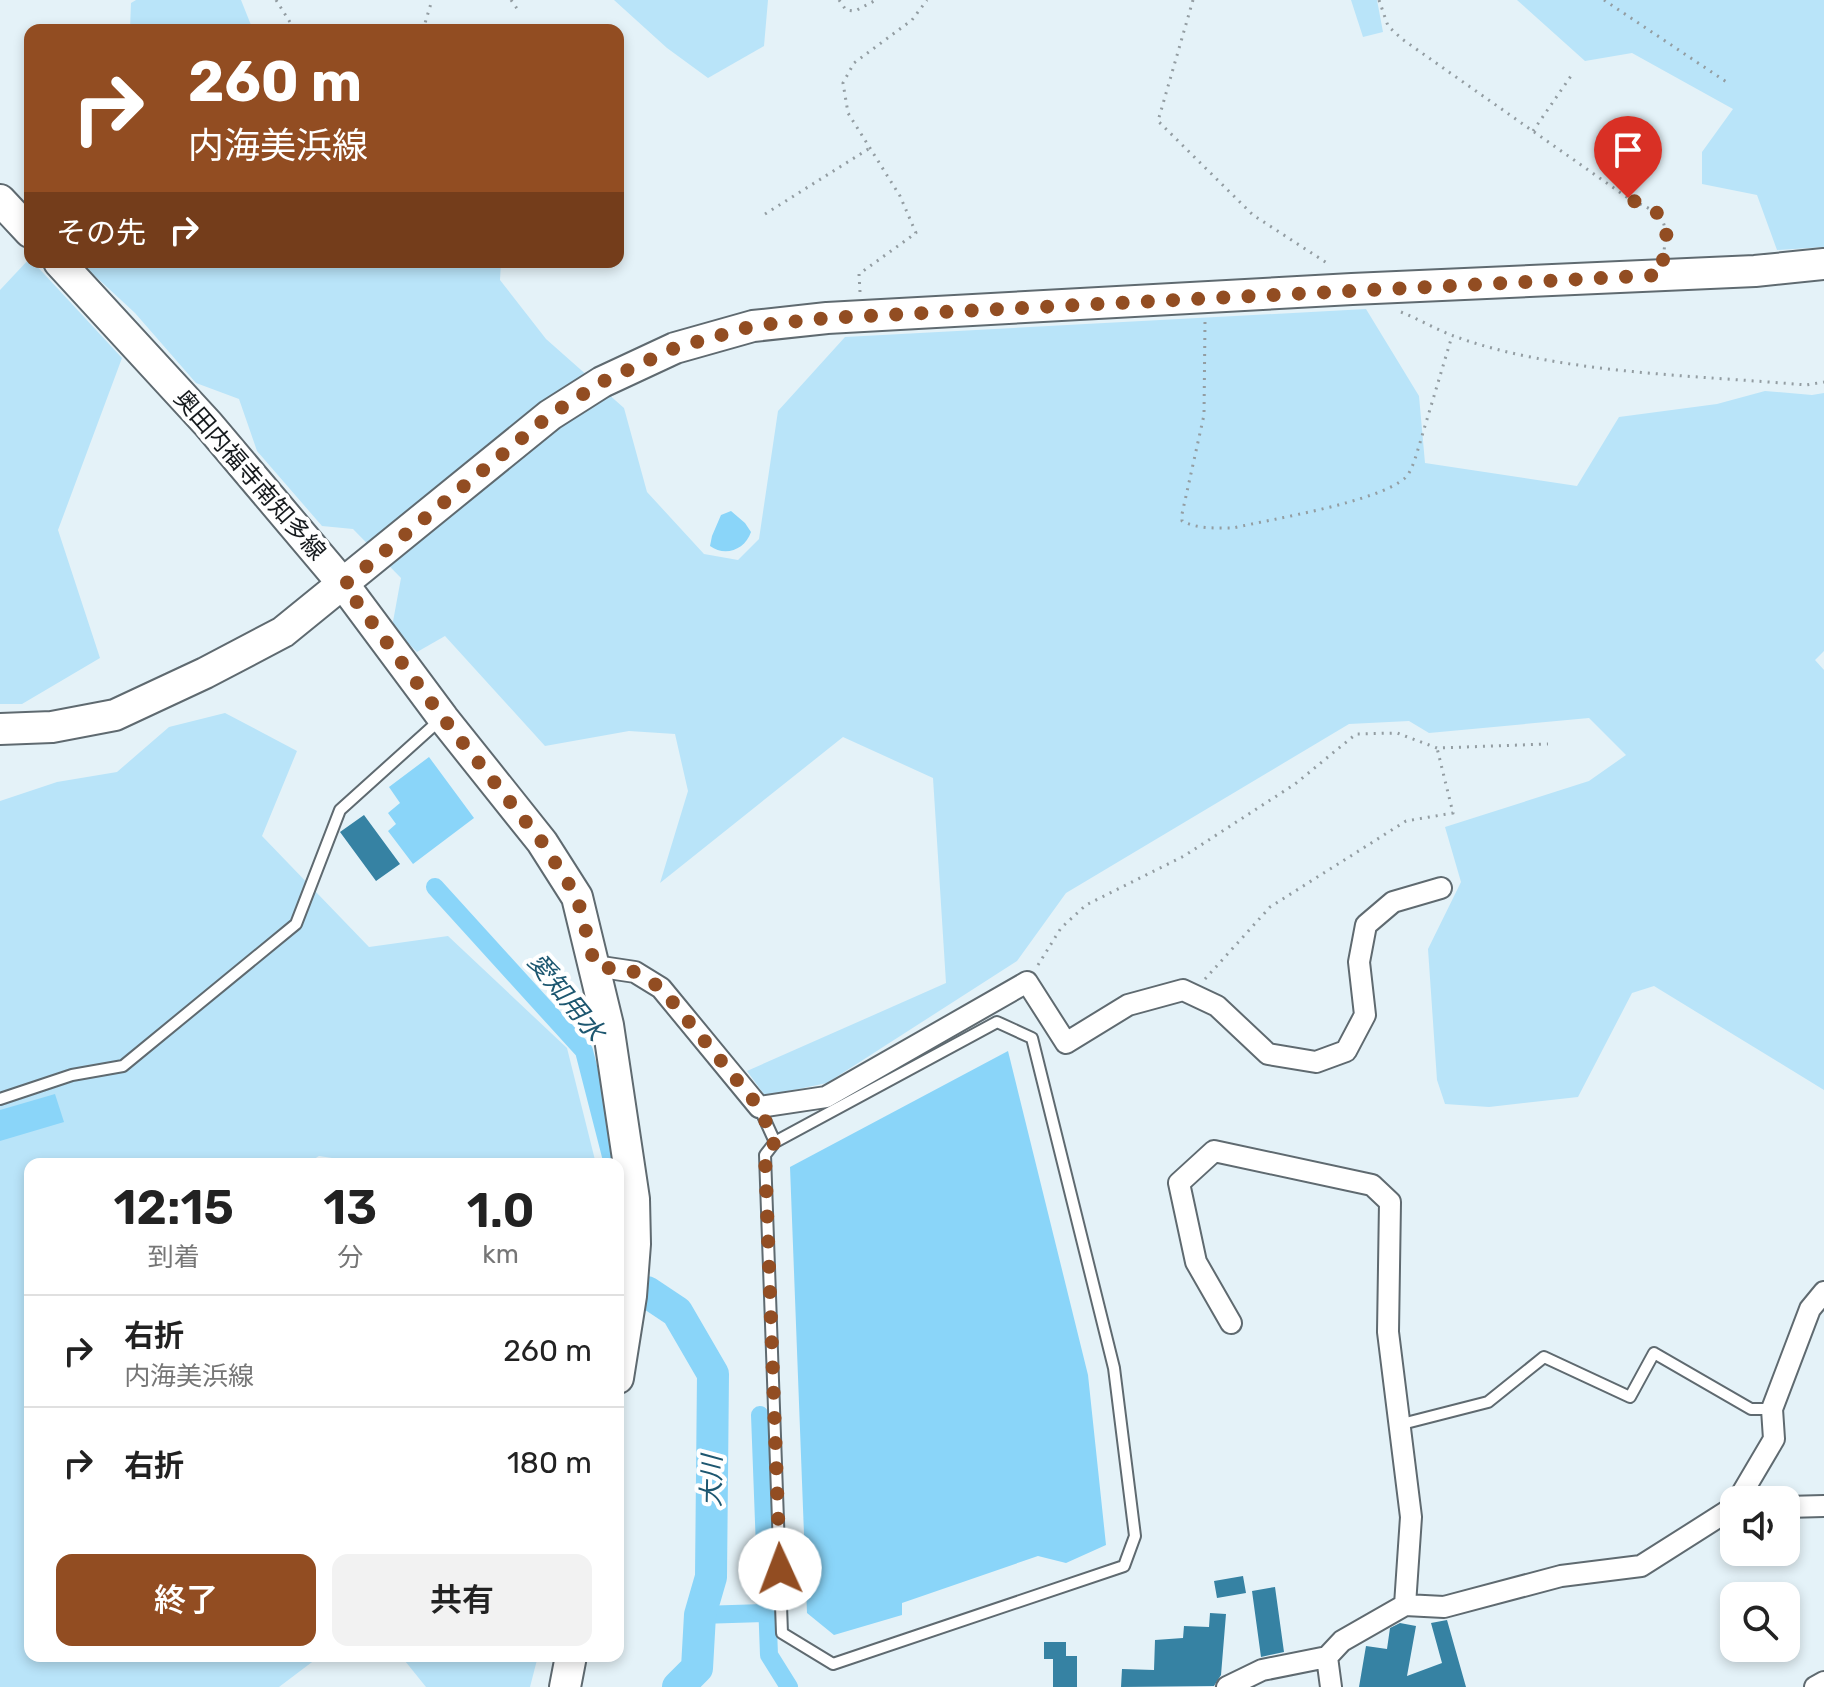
<!DOCTYPE html>
<html lang="ja">
<meta charset="utf-8">
<style>
:root{--surface:#fff;--page:#f2f2f2;--text:#222;--muted:#767676;--line:#e0e0e0;--accent:#924d22}
body{margin:0;font-family:Rubik,"Noto Sans JP",sans-serif;background:var(--page);color:var(--text);height:100vh;display:flex;flex-direction:column;font-size:30px;white-space:nowrap}
*{box-sizing:border-box;margin:0}
p{font-size:26px;color:var(--muted)}
.icon{flex:none;width:44px;height:44px;fill:none;stroke:currentColor;stroke-width:2;stroke-linecap:round;stroke-linejoin:round}
.map{position:relative;flex:1;overflow:hidden}
.drawer{position:absolute;left:24px;top:1158px;width:600px;height:504px;display:flex;flex-direction:column;background:var(--surface);border-radius:16px;box-shadow:0 4px 12px #0003}
.drawer>*{flex:none}
.guide{position:absolute;left:24px;top:24px;width:600px;height:244px;border-radius:16px;box-shadow:0 4px 12px #0003;background:#924d22;color:#fff;overflow:hidden}
.buttons{position:absolute;left:1720px;top:1486px;display:grid;gap:16px}
.buttons a{display:grid;place-items:center;width:80px;height:80px;border-radius:16px;background:var(--surface);box-shadow:0 4px 12px #0003;font-size:40px}
.pin{position:absolute;display:grid;place-items:center;width:68px;height:68px;color:#fff;margin:-82px -34px;border-radius:50% 50% 50% 0;rotate:-45deg;box-shadow:0 0 8px #0007}
.pin .icon{rotate:45deg}
.me{position:absolute;width:88px;margin:-44px;rotate:358deg;stroke-linejoin:round;filter:drop-shadow(0 0 6px #0008)}
.turn{display:flex;align-items:center;gap:28px;height:168px;padding:0 32px;font-size:36px}
.turn .icon{width:104px;height:104px;stroke-width:2.5}
.turn b{display:block;font-size:56px;line-height:68px}
.then{display:flex;align-items:center;height:76px;padding:0 32px;background:#0003;gap:16px;font-size:30px}
.eta{display:flex;justify-content:space-evenly;align-items:center;height:136px;text-align:center}
.eta b{font-size:48px;font-weight:600;line-height:56px}
.action{display:flex;gap:16px;margin-top:auto;padding:16px 32px}
.action a{flex:1;height:92px;border-radius:16px;background:var(--accent);color:#fff;font-size:32px;font-weight:600;line-height:92px;text-align:center}
.action a+a{background:var(--page);color:var(--text)}
ul{padding:0;list-style:none}
li{display:flex;align-items:center;gap:24px;height:112px;padding:0 32px;border-top:2px solid var(--line)}
li div{flex:1}
li b{display:block;font-size:30px}
li em{font-style:normal}
.map>svg:first-child{display:block}
.green{fill:#b9e4f9}
.water{fill:#8ad5f9}
.lines{fill:none;stroke-linecap:round;stroke-linejoin:round}
.canal{stroke:#8ad5f9;stroke-width:18}
.river{stroke:#8ad5f9;stroke-width:32}
.building{fill:#3682a3}
.lane-casing{stroke:#5f6a70;stroke-width:14}
.street-casing{stroke:#5f6a70;stroke-width:24}
.secondary-casing{stroke:#5f6a70;stroke-width:34}
.path{stroke:#939da2;stroke-width:3;stroke-dasharray:2 6;stroke-linecap:butt}
.lane{stroke:#fff;stroke-width:10}
.street{stroke:#fff;stroke-width:20}
.secondary{stroke:#fff;stroke-width:30}
.route{stroke:#924d22;stroke-width:14;stroke-dasharray:0 25.2}
.labels{text-anchor:middle;dominant-baseline:central;stroke-width:8;stroke-linejoin:round;paint-order:stroke}
.street-label{font-size:24px;fill:#161a1d;stroke:#fff}
.water-label{font-size:26px;font-style:italic;fill:#1d5770;stroke:#fff}
</style>
<div class="map">
<svg width="1824" height="1687" viewBox="0 0 1824 1687">
<rect width="100%" height="100%" fill="#e4f2f8"/>
<path class="green" d="M 136,0 L 241,0 L 253,30 L 130,30 L 131,3 Z
M 614,0 L 768,0 L 764,46 L 708,78 L 667,48 Z
M 1351,0 L 1377,0 L 1383,32 L 1363,37 Z
M 1517,0 L 1824,0 L 1824,247 L 1777,250 L 1757,195 L 1702,184 L 1702,152 L 1733,109 L 1632,53 L 1585,61 Z
M 30,258 L 30,262 L 33,262 L 122,358 L 58,530 L 100,658 L 22,704 L 0,704 L 0,290 Z
M 80,262 L 501,262 L 500,280 L 546,339 L 624,408 L 647,492 L 704,554 L 738,560 L 759,539 L 778,411 L 845,337 L 1366,309 L 1419,396 L 1425,463 L 1577,486 L 1619,417 L 1717,404 L 1765,391 L 1812,395 L 1824,393 L 1824,651 L 1815,660 L 1824,670 L 1824,1090 L 1654,986 L 1632,993 L 1578,1097 L 1489,1107 L 1445,1104 L 1437,1080 L 1428,949 L 1461,882 L 1445,827 L 1589,781 L 1626,755 L 1589,718 L 1429,733 L 1409,721 L 1349,724 L 1066,893 L 1017,961 L 827,1083 L 765,1096 L 747,1071 L 946,983 L 933,778 L 843,737 L 660,883 L 688,791 L 675,734 L 629,731 L 545,746 L 445,636 L 417,652 L 392,627 L 401,578 L 353,529 L 322,526 L 257,451 L 239,399 L 196,383 L 135,313 Z
M 225,713 L 297,751 L 262,836 L 369,947 L 448,936 L 567,1048 L 596,1164 L 371,1164 L 319,1156 L 306,1164 L 30,1164 L 30,1656 L 320,1656 L 279,1687 L 0,1687 L 0,801 L 57,782 L 117,772 L 169,727 Z
M 401,1656 L 538,1656 L 530,1687 L 426,1687 Z"/>
<path class="water" d="M 731,511 L 745,523 L 751,532 C 745,550 725,557 710,546 L 712,536 L 721,515 Z
M 429,757 L 474,818 L 413,864 L 388,831 L 396,824 L 388,813 L 400,803 L 389,787 Z
M 1008,1051 L 1088,1375 L 1106,1545 L 1066,1563 L 1038,1556 L 902,1603 L 902,1615 L 834,1635 L 807,1613 L 790,1167 Z
M 55,1094 L 64,1122 L 0,1141 L 0,1110 Z"/>
<g class="lines">
<path class="canal" d="M 435,887 L 584,1051 L 613,1164
M 760,1415 L 769,1655 L 789,1687
M 700,1615 L 768,1613"/>
<path class="river" d="M 647,1292 L 677,1312 L 713,1374 L 711,1577 L 700,1615 L 697,1668 L 678,1687"/>
</g>
<path class="building" d="M 364,815 L 400,864 L 376,881 L 340,832 Z
M 1243,1576 L 1246,1593 L 1217,1598 L 1214,1581 Z
M 1275,1587 L 1284,1652 L 1261,1657 L 1252,1591 Z
M 1210,1613 L 1226,1614 L 1221,1675 L 1214,1686 L 1121,1687 L 1122,1669 L 1154,1670 L 1155,1640 L 1183,1638 L 1184,1626 L 1209,1627 Z
M 1447,1620 L 1466,1687 L 1359,1687 L 1366,1646 L 1387,1649 L 1390,1628 L 1400,1623 L 1416,1626 L 1407,1676 L 1442,1663 L 1431,1623 Z
M 1044,1642 L 1066,1642 L 1066,1656 L 1077,1656 L 1077,1687 L 1053,1687 L 1053,1659 L 1044,1659 Z"/>
<g class="lines">
<g class="lane-casing">
<path id="lane" d="M 0,1099 L 72,1075 L 123,1066 L 296,924 L 340,810 L 441,719
M 759,1107 L 775,1142 L 765,1155 L 782,1633 L 833,1664 L 1124,1566 L 1135,1536 L 1114,1368 L 1032,1038 L 997,1022 L 775,1142
M 1398,1425 L 1488,1402 L 1544,1357 L 1630,1397 L 1654,1353 L 1751,1409 L 1772,1409"/>
</g>
<g class="street-casing">
<path id="street" d="M 595,966 L 635,972 L 661,988 L 759,1107 L 826,1097 L 1027,982 L 1066,1043 L 1128,1005 L 1183,990 L 1217,1006 L 1268,1054 L 1316,1062 L 1346,1051 L 1365,1015 L 1359,962 L 1366,925 L 1393,902 L 1441,888
M 1231,1323 L 1196,1262 L 1179,1183 L 1214,1151 L 1372,1185 L 1390,1202 L 1388,1332 L 1411,1517 L 1405,1605
M 1738,1500 L 1774,1439 L 1772,1409 L 1810,1309 L 1824,1292
M 1786,1507 L 1824,1506
M 1327,1657 L 1331,1687
M 1227,1687 L 1262,1670 L 1327,1657 L 1342,1641 L 1405,1605 L 1444,1607 L 1561,1576 L 1641,1566 L 1734,1507
M 1815,1687 L 1824,1682"/>
</g>
<g class="secondary-casing">
<path id="secondary" d="M 0,200 L 30,232
M 59,262 L 208,424 L 344,585 L 443,718 L 542,842 L 577,897 L 608,1025 L 634,1199 L 635,1244 L 631,1296 L 618,1378
M 0,729 L 52,727 L 115,715 L 205,673 L 283,632 L 550,415 L 602,382 L 675,348 L 753,326 L 827,318 L 1352,289 L 1755,271 L 1824,264
M 565,1687 L 571,1656"/>
</g>
<path class="path" d="M 276,0 L 295,30
M 511,0 L 518,10
M 839,0 L 846,10 L 855,11 L 876,0
M 1193,0 L 1158,121 L 1253,215 L 1330,265
M 1379,0 L 1388,26 L 1402,39 L 1628,198 C 1659,214 1669,213 1664,251
M 1604,0 L 1728,83
M 423,30 L 432,0
M 1533,131 L 1573,73
M 765,214 L 870,148
M 860,292 L 859,274 L 916,233 L 900,196 L 848,113 L 843,83 L 854,63 L 912,20 L 927,0
M 1401,312 C 1418,319 1434,328 1451,335 C 1555,374 1695,375 1806,385 L 1824,382
M 1205,322 L 1204,415 L 1182,514 L 1182,521 C 1197,529 1216,528 1233,528 C 1272,519 1378,502 1405,478 C 1411,472 1413,464 1416,456 L 1452,336
M 1038,965 L 1061,928 L 1086,905 L 1184,856 L 1295,784 L 1356,734 L 1397,733 L 1437,748 L 1548,744
M 1205,979 L 1270,907 L 1406,821 L 1453,813 L 1437,748"/>
<use href="#lane" class="lane"/>
<use href="#street" class="street"/>
<use href="#secondary" class="secondary"/>
</g>
<g class="lines">
<path class="route" d="M 780,1569 L 765,1155 L 775,1142 L 759,1107 L 661,988 L 635,972 L 595,966 L 577,897 L 542,842 L 443,718 L 344,585 L 550,415 L 602,382 L 675,348 L 753,326 L 827,318 L 1661,275 L 1667,230 L 1659,214 L 1628,198"/>
</g>
<g class="labels">
<g class="street-label">
<text transform="translate(250 475) rotate(49)">奥田内福寺南知多線</text>
</g>
<g class="water-label">
<text transform="translate(566 997) rotate(51)">愛知用水</text>
<text transform="translate(712 1481) rotate(-89)">大川</text>
</g>
</g>
</svg>
<div class="buttons">
<a><svg class="icon" aria-label="sound" viewBox="0 0 24 24"><path d="M4 9h4l5-4v14l-5-4H4zM17 9q2 3 0 6"/></svg></a>
<a><svg class="icon" aria-label="search" viewBox="0 0 24 24"><circle cx="10" cy="10" r="6"/><path d="M15 15l6 6"/></svg></a>
</div>
<div class="pin" style="left:1628px;top:198px;background:#d93025"><svg class="icon" aria-label="arrive" viewBox="0 0 24 24"><path d="M6 21V4h12l-3 4 3 4H6"/></svg></div>
<svg class="me" style="left:780px;top:1569px" viewBox="-20 -20 40 40"><circle r="19" fill="#fff"/><path d="M0-13L10 11 0 6-10 11z" fill="#924d22"/></svg>
<div class="guide">
<div class="turn"><svg class="icon" aria-label="right" viewBox="0 0 24 24"><path d="M7 20v-9h11M14 6l5 5-5 5"/></svg><div><b>260 m</b>内海美浜線</div></div>
<div class="then">その先<svg class="icon" aria-label="right" viewBox="0 0 24 24"><path d="M7 20v-9h11M14 6l5 5-5 5"/></svg></div>
</div>
<section class="drawer">
<div class="eta">
<div><b>12:15</b><p>到着</p></div>
<div><b>13</b><p>分</p></div>
<div><b>1.0</b><p>km</p></div>
</div>
<ul>
<li><svg class="icon" aria-label="right" viewBox="0 0 24 24"><path d="M7 20v-9h11M14 6l5 5-5 5"/></svg><div><b>右折</b><p>内海美浜線</p></div><em>260 m</em></li>
<li><svg class="icon" aria-label="right" viewBox="0 0 24 24"><path d="M7 20v-9h11M14 6l5 5-5 5"/></svg><div><b>右折</b></div><em>180 m</em></li>
</ul>
<div class="action"><a>終了</a><a>共有</a></div>
</section>
</div>
